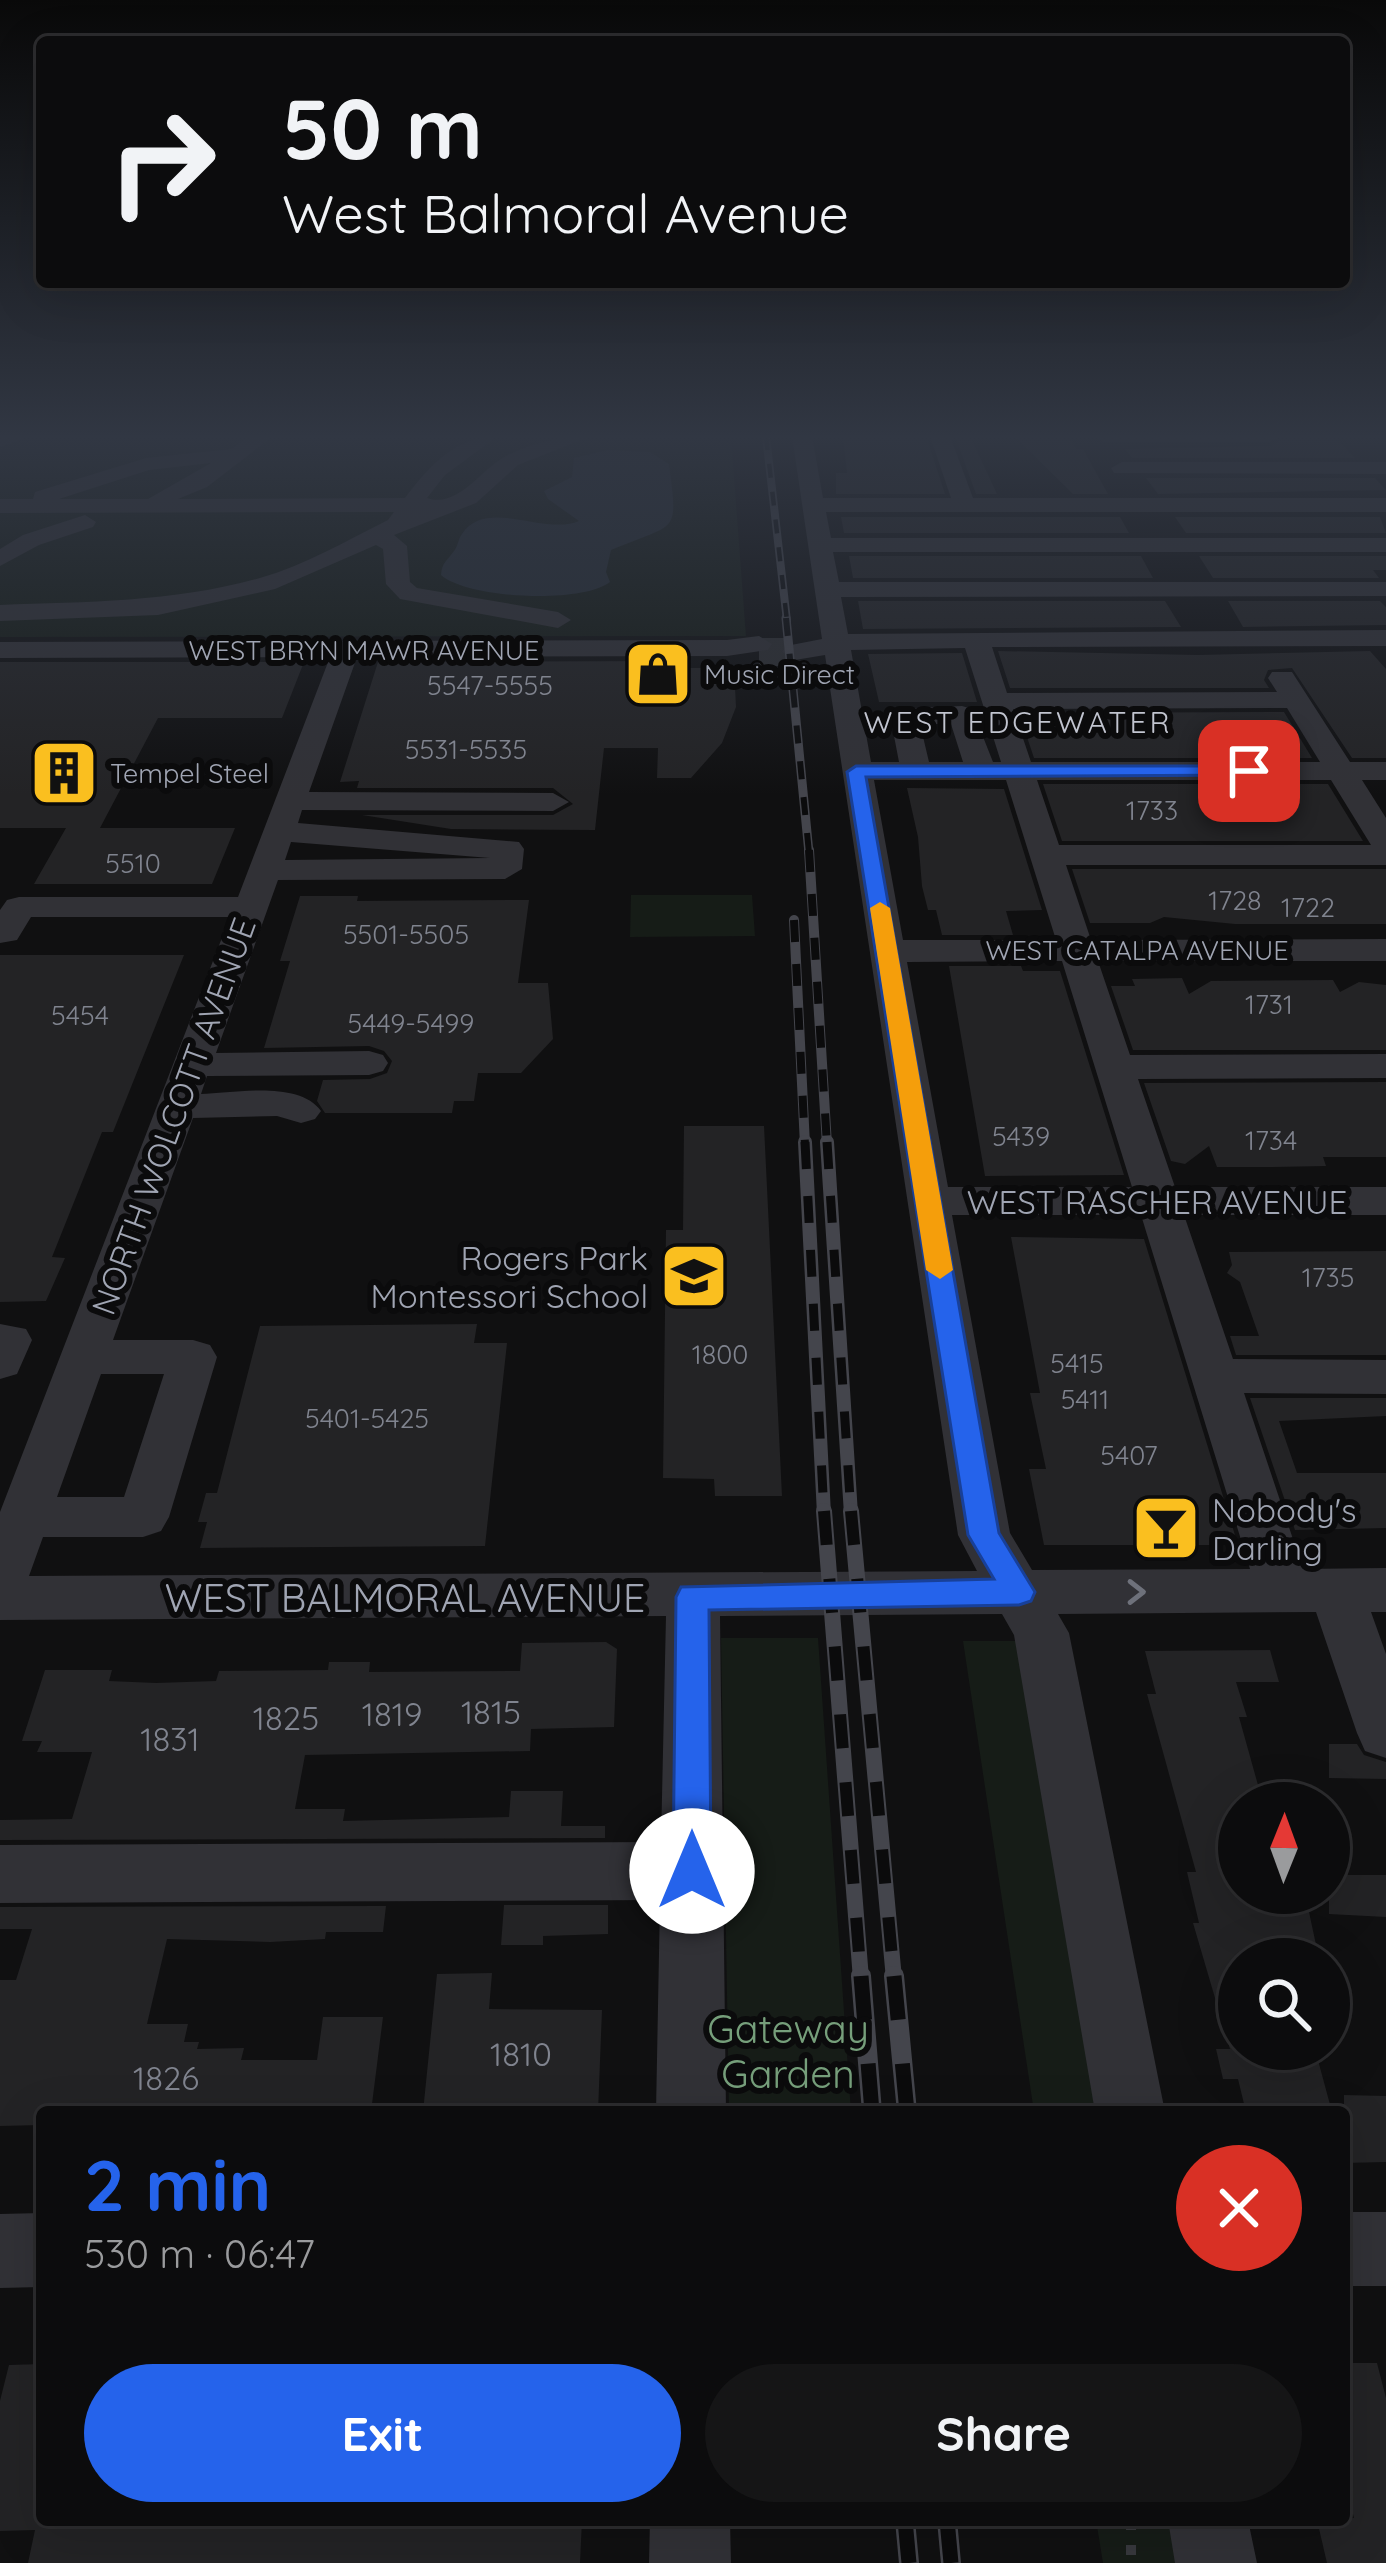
<!DOCTYPE html>
<meta charset="utf-8">
<style>
:root{--surface:#0c0c0d;--page:#151516;--text:#f1f3f6;--muted:#9a9b9d;--line:#2c2c2e;--accent:#2563eb}
body{margin:0;font-family:Quicksand,sans-serif;background:var(--page);color:var(--text);height:100vh;display:flex;flex-direction:column;font-size:45px;white-space:nowrap}
*{box-sizing:border-box;margin:0}
p{font-size:39px;color:var(--muted)}
.icon{flex:none;width:66px;height:66px;fill:none;stroke:currentColor;stroke-width:2;stroke-linecap:round;stroke-linejoin:round}
.map{position:relative;flex:1;overflow:hidden}
.sheet{position:absolute;left:36px;top:2106px;width:1314px;height:420px;display:flex;flex-direction:column;background:var(--surface);border-radius:12px;box-shadow:0 12px 48px #0002,0 0 0 3px var(--line)}
.sheet>*{flex:none}
.banner{position:absolute;left:36px;top:36px;width:1314px;height:252px;border-radius:12px;box-shadow:0 12px 48px #0002,0 0 0 3px var(--line);background:#0c0c0d;color:var(--text);overflow:hidden}
.needle{width:78px;rotate:1deg}
.tools{position:absolute;left:1218px;top:1782px;display:grid;gap:24px}
.tools a{display:grid;place-items:center;width:132px;height:132px;border-radius:50%;background:var(--surface);box-shadow:0 12px 48px #0002,0 0 0 3px var(--line);font-size:60px}
.pin{position:absolute;display:grid;place-items:center;width:102px;height:102px;color:#fff;margin:-51px;border-radius:24px;box-shadow:0 6px 18px #0006}
.me{position:absolute;width:132px;margin:-66px;rotate:0deg;stroke-linejoin:round;filter:drop-shadow(0 0 9px #0008)}
.turn{display:flex;align-items:center;gap:42px;height:252px;padding:0 48px;font-size:54px}
.turn .icon{width:156px;height:156px;stroke-width:2.5}
.turn b{display:block;font-size:84px;line-height:102px}
.round{display:grid;place-items:center;flex:none;width:126px;height:126px;border-radius:63px;background:var(--page)}
.head{display:flex;align-items:center;justify-content:space-between;height:204px;padding:0 48px}
h1{font-size:72px;font-weight:700;line-height:90px;color:var(--accent)}
.button{display:flex;gap:24px;margin-top:auto;padding:24px 48px}
.button a{flex:1;height:138px;border-radius:72px;background:var(--accent);color:#fff;font-size:48px;font-weight:700;line-height:138px;text-align:center}
.button a+a{background:var(--page);color:var(--text)}
.map>svg:first-child{display:block}
.green{fill:#161c17}
.water{fill:#262d35}
.building{fill:#232325}
.lines{fill:none;stroke-linecap:round;stroke-linejoin:round}
.minor-tunnel{stroke:#2d2e31;stroke-width:28;stroke-dasharray:28 15;stroke-linecap:butt}
.path{stroke:#37383d;stroke-width:10;stroke-dasharray:10 15;stroke-linecap:butt}
.minor{fill:#313136;fill-rule:evenodd}
.rail-far5-casing{stroke:#44454c;stroke-width:8}
.rail-far4-casing{stroke:#44454c;stroke-width:9}
.rail-far3-casing{stroke:#44454c;stroke-width:10}
.rail-far2-casing{stroke:#44454c;stroke-width:14}
.rail-far1-casing{stroke:#44454c;stroke-width:16}
.rail-casing{stroke:#44454c;stroke-width:20}
.rail-far5{stroke:#0b0b0c;stroke-width:4.5;stroke-dasharray:14;stroke-linecap:butt}
.rail-far4{stroke:#0b0b0c;stroke-width:6;stroke-dasharray:18;stroke-linecap:butt}
.rail-far3{stroke:#0b0b0c;stroke-width:8;stroke-dasharray:22;stroke-linecap:butt}
.rail-far2{stroke:#0b0b0c;stroke-width:9;stroke-dasharray:27;stroke-linecap:butt}
.rail-far1{stroke:#0b0b0c;stroke-width:12;stroke-dasharray:34;stroke-linecap:butt}
.rail{stroke:#0b0b0c;stroke-width:15;stroke-dasharray:44;stroke-linecap:butt}
.oneway{stroke:#6e717b}
.route{fill:#2563eb;stroke:#184099;stroke-width:3}
.slow{fill:#f59e0b}
.labels{text-anchor:middle;dominant-baseline:central;stroke-width:12;stroke-linejoin:round;paint-order:stroke}
.far-street-label{font-size:27px;fill:#a0a5b3;stroke:#0b0b0c}
.far-poi-label{font-size:27px;fill:#a0a5b3;stroke:#0b0b0c;text-anchor:start}
.number-label{font-size:27px;fill:#80848f}
.far-neighbourhood-label{font-size:30px;letter-spacing:3px;fill:#c1c4cf;stroke:#0b0b0c}
.street-label{font-size:33px;fill:#a0a5b3;stroke:#0b0b0c}
.poi-label{font-size:33px;fill:#a0a5b3;stroke:#0b0b0c;text-anchor:end}
.near-number-label{font-size:33px;fill:#80848f}
.near-street-label{font-size:39px;fill:#a0a5b3;stroke:#0b0b0c}
.near-park-label{font-size:39px;fill:#769f7b;stroke:#0b0b0c}
</style>
<div class="map">
<svg width="1386" height="2563" viewBox="0 0 1386 2563">
<rect width="100%" height="100%" fill="#101011"/>
<path class="green" d="M 0,436 L 731,436 L 746,636 L 0,637 Z
M 631,895 L 752,895 L 755,936 L 630,937 Z
M 721,1638 L 818,1638 L 851,2112 L 729,2112 Z
M 963,1641 L 1016,1641 L 1098,2112 L 1034,2112 Z
M 1096,2520 L 1169,2520 L 1177,2563 L 1103,2563 Z"/>
<path class="water" d="M 608,450 L 650,452 L 669,464 C 678,535 679,522 611,550 L 606,572 L 610,582 C 582,604 468,599 441,575 C 442,562 447,561 454,551 C 458,546 458,539 462,534 C 486,497 545,536 579,521 L 548,499 L 544,491 L 572,477 L 574,458 Z"/>
<path class="building" d="M 843,436 L 926,436 L 945,494 L 836,494 L 836,473 L 847,473 Z
M 955,436 L 970,436 L 997,494 L 976,494 Z
M 1014,436 L 1069,436 L 1076,449 L 1083,449 L 1108,494 L 1073,494 Z
M 1284,438 L 1336,438 L 1355,458 L 1132,458 L 1125,449 L 1270,446 Z
M 1146,478 L 1375,478 L 1386,490 L 1158,494 Z
M 841,517 L 1120,517 L 1129,533 L 844,533 Z
M 1175,517 L 1380,517 L 1386,533 L 1186,533 Z
M 849,556 L 1141,556 L 1153,578 L 853,578 Z
M 1199,556 L 1386,556 L 1386,570 L 1373,570 L 1379,578 L 1213,578 Z
M 858,601 L 1165,601 L 1181,627 L 863,629 Z
M 1228,601 L 1380,601 L 1386,607 L 1386,625 L 1243,627 Z
M 998,651 L 1198,655 L 1370,651 L 1386,669 L 1386,758 L 1352,758 L 1292,668 L 1268,670 L 1264,680 L 1269,688 L 1010,688 Z
M 962,653 L 977,702 L 879,702 L 868,654 Z
M 676,661 L 676,668 L 734,668 L 736,707 L 722,743 L 691,778 L 657,778 L 658,748 L 604,748 L 595,830 L 451,829 L 362,815 L 553,815 L 573,804 L 553,788 L 357,788 L 359,781 L 340,782 L 378,662 Z
M 0,662 L 304,662 L 282,718 L 158,718 L 100,828 L 235,828 L 212,884 L 34,884 L 66,828 L 0,828 Z
M 1284,712 L 1312,758 L 1034,758 L 1019,713 Z
M 1043,784 L 1328,784 L 1363,841 L 1062,841 Z
M 907,788 L 1004,789 L 1042,910 L 1006,911 L 1013,935 L 942,935 L 936,910 L 928,910 L 922,886 L 918,837 Z
M 1072,869 L 1386,869 L 1386,924 L 1235,924 L 1164,917 L 1150,923 L 1090,923 Z
M 300,896 L 358,896 L 357,901 L 529,900 L 518,983 L 548,983 L 553,1039 L 521,1073 L 478,1073 L 474,1101 L 454,1101 L 452,1113 L 325,1113 L 317,1101 L 323,1080 L 370,1079 L 387,1073 L 392,1061 L 384,1051 L 369,1046 L 264,1048 L 290,961 L 280,961 Z
M 0,955 L 184,955 L 113,1132 L 102,1132 L 52,1257 L 65,1258 L 46,1301 L 0,1302 Z
M 949,966 L 1021,966 L 1023,971 L 1060,971 L 1124,1175 L 985,1176 Z
M 1182,978 L 1189,994 L 1211,981 L 1333,980 L 1340,992 L 1359,982 L 1386,985 L 1386,1050 L 1133,1050 L 1111,986 L 1135,986 L 1132,979 Z
M 1386,1082 L 1386,1157 L 1323,1157 L 1326,1166 L 1273,1167 L 1217,1167 L 1209,1146 L 1185,1164 L 1171,1161 L 1144,1083 Z
M 684,1126 L 764,1126 L 782,1496 L 715,1496 L 714,1479 L 663,1478 L 666,1230 L 683,1230 Z
M 1011,1237 L 1144,1239 L 1238,1545 L 1044,1545 L 1029,1469 L 1046,1469 L 1030,1393 L 1040,1393 Z
M 1386,1251 L 1386,1355 L 1236,1355 L 1230,1336 L 1259,1336 L 1240,1282 L 1227,1273 L 1232,1265 L 1229,1252 Z
M 477,1324 L 474,1343 L 507,1343 L 485,1546 L 200,1548 L 207,1522 L 198,1522 L 206,1493 L 217,1493 L 260,1326 Z
M 1250,1398 L 1386,1398 L 1386,1416 L 1279,1421 L 1297,1473 L 1386,1473 L 1386,1528 L 1295,1530 Z
M 606,1642 L 617,1649 L 614,1727 L 531,1729 L 530,1751 L 305,1755 L 295,1809 L 345,1809 L 343,1821 L 509,1817 L 511,1791 L 563,1791 L 561,1826 L 605,1826 L 605,1838 L 0,1840 L 0,1820 L 72,1819 L 92,1752 L 37,1752 L 42,1741 L 22,1741 L 45,1670 L 112,1670 L 109,1681 L 156,1683 L 216,1681 L 219,1671 L 328,1670 L 329,1662 L 370,1662 L 369,1672 L 520,1671 L 522,1643 Z
M 1270,1650 L 1279,1682 L 1236,1682 L 1247,1717 L 1239,1717 L 1263,1803 L 1239,1803 L 1239,1893 L 1305,1893 L 1319,1959 L 1239,1959 L 1239,2048 L 1230,2049 L 1193,1923 L 1199,1923 L 1187,1872 L 1196,1872 L 1147,1694 L 1156,1694 L 1145,1651 Z
M 1329,1744 L 1357,1744 L 1364,1755 L 1386,1762 L 1386,1779 L 1329,1778 Z
M 1329,1875 L 1386,1875 L 1386,1917 L 1329,1914 Z
M 504,1905 L 608,1905 L 608,1934 L 543,1936 L 543,1945 L 501,1945 Z
M 386,1906 L 383,1932 L 326,1932 L 325,1939 L 270,1942 L 167,1939 L 147,2024 L 188,2024 L 184,2042 L 199,2042 L 197,2049 L 244,2048 L 241,2060 L 317,2060 L 323,2017 L 383,2017 L 371,2112 L 42,2112 L 42,2125 L 0,2126 L 0,1980 L 16,1980 L 32,1929 L 0,1929 L 0,1907 Z
M 492,1973 L 489,2009 L 602,2010 L 598,2112 L 423,2112 L 437,1974 Z
M 1216,2049 L 1315,2049 L 1332,2112 L 1246,2112 L 1238,2079 L 1223,2079 Z
M 1344,2095 L 1386,2096 L 1386,2162 L 1344,2163 Z
M 1344,2363 L 1377,2363 L 1386,2398 L 1386,2563 L 1327,2563 L 1317,2520 L 1354,2518 L 1344,2478 Z
M 42,2364 L 42,2520 L 582,2520 L 580,2563 L 28,2563 L 35,2530 L 0,2531 L 0,2401 L 9,2365 Z"/>
<g class="lines">
<path class="minor-tunnel" d="M 759,652 L 795,652"/>
<path class="path" d="M 1131,2520 L 1131,2563"/>
<path class="minor" d="M 0,436 L 33,436 L 0,447 Z
M 250,436 L 273,436 L 207,487 L 178,499 L 405,498 C 429,466 456,436 498,436 L 445,475 L 427,498 C 459,509 482,467 508,455 C 535,442 562,436 591,436 L 518,465 L 476,503 L 394,535 L 407,546 L 410,582 L 417,588 L 558,612 L 571,620 L 558,628 L 400,599 L 386,584 L 383,549 L 376,545 L 275,589 L 158,615 L 0,621 L 0,605 C 88,602 175,602 260,578 C 305,565 346,541 388,520 L 394,512 L 0,513 L 0,499 L 33,499 L 35,492 L 146,458 L 231,449 ZM 211,463 L 148,499 L 59,499 L 149,470 Z
M 792,436 L 812,436 L 823,498 L 951,498 L 930,436 L 950,436 L 973,498 L 1386,498 L 1386,512 L 826,512 L 831,538 L 1386,538 L 1386,552 L 833,552 L 839,582 L 1386,582 L 1386,596 L 841,597 L 848,634 L 1386,630 L 1386,646 L 992,647 L 1007,693 L 1277,692 L 1268,678 L 1272,672 L 1292,672 L 1350,762 L 1386,762 L 1386,780 L 1362,780 L 1386,818 L 1386,865 L 1066,865 L 1091,940 L 1386,939 L 1386,961 L 1098,961 L 1130,1055 L 1386,1054 L 1386,1078 L 1138,1079 L 1175,1187 L 1386,1187 L 1386,1215 L 1184,1215 L 1233,1359 L 1386,1360 L 1386,1394 L 1244,1393 L 1303,1569 L 1386,1568 L 1386,1612 L 1371,1612 L 1386,1654 L 1386,1758 L 1365,1751 L 1357,1733 L 1316,1612 L 1058,1614 L 1069,1633 L 1165,2112 L 1095,2112 L 1014,1635 L 1002,1614 L 720,1616 L 726,2112 L 656,2112 L 660,1900 L 0,1903 L 0,1845 L 661,1842 L 666,1616 L 0,1620 L 0,1512 L 230,917 L 31,917 L 17,940 L 0,943 L 0,910 L 7,900 L 19,897 L 238,897 L 330,657 L 0,658 L 0,642 L 727,640 L 759,636 L 772,644 L 768,650 L 727,656 L 357,657 L 309,792 L 553,793 L 569,802 L 553,811 L 302,810 L 298,823 L 519,842 L 524,849 L 522,869 L 505,879 L 278,880 L 216,1053 L 369,1051 L 383,1055 L 388,1063 L 383,1071 L 369,1075 L 207,1076 L 201,1094 C 234,1093 299,1080 321,1111 L 315,1119 L 301,1123 L 277,1116 L 193,1118 L 113,1340 L 193,1340 L 210,1345 L 217,1357 L 169,1517 L 161,1531 L 143,1537 L 43,1537 L 29,1576 L 977,1571 L 958,1535 L 825,655 L 795,660 L 782,652 L 786,646 L 822,639 ZM 965,648 L 1001,762 L 993,762 L 972,709 L 962,706 L 894,709 L 890,715 L 899,762 L 871,762 L 851,650 ZM 1287,708 L 1320,762 L 1031,762 L 1013,709 ZM 920,724 L 951,724 L 963,762 L 929,762 ZM 874,780 L 1006,780 L 1056,940 L 903,940 ZM 1037,780 L 1331,780 L 1371,845 L 1059,845 ZM 291,842 L 490,858 L 285,860 ZM 1062,961 L 1132,1187 L 948,1187 L 907,962 ZM 952,1215 L 1141,1215 L 1250,1569 L 1032,1570 L 1010,1533 ZM 101,1374 L 164,1374 L 124,1497 L 57,1497 Z
M 1094,436 L 1280,436 L 1270,442 L 1104,442 Z
M 1122,462 L 1386,462 L 1386,474 L 1114,473 L 1111,468 Z
M 85,515 L 96,522 L 93,527 L 39,545 L 0,566 L 0,549 L 23,535 Z
M 0,1324 L 26,1329 L 32,1340 L 17,1374 L 0,1379 Z
M 1344,2212 L 1386,2212 L 1386,2286 L 1344,2286 Z
M 42,2213 L 42,2287 L 0,2288 L 0,2214 Z
M 650,2520 L 730,2520 L 731,2563 L 649,2563 Z
M 1168,2520 L 1248,2520 L 1257,2563 L 1175,2563 Z"/>
<g class="rail-far5-casing">
<path id="rail-far5" d="M 766,436 L 787,621"/>
</g>
<g class="rail-far4-casing">
<path id="rail-far4" d="M 786,618 L 809,853"/>
</g>
<g class="rail-far3-casing">
<path id="rail-far3" d="M 809,850 L 827,1145
M 794,920 L 805,1145"/>
</g>
<g class="rail-far2-casing">
<path id="rail-far2" d="M 805,1142 L 824,1514
M 827,1142 L 851,1514"/>
</g>
<g class="rail-far1-casing">
<path id="rail-far1" d="M 824,1511 L 861,1979
M 851,1511 L 894,1979"/>
</g>
<g class="rail-casing">
<path id="rail" d="M 861,1976 L 872,2112
M 894,1976 L 907,2112
M 905,2520 L 909,2563
M 947,2520 L 951,2563"/>
</g>
<use href="#rail-far5" class="rail-far5"/>
<use href="#rail-far4" class="rail-far4"/>
<use href="#rail-far3" class="rail-far3"/>
<use href="#rail-far2" class="rail-far2"/>
<use href="#rail-far1" class="rail-far1"/>
<use href="#rail" class="rail"/>
</g>
<defs><path id="oneway-chevron" d="M-2-3.5L2.5 0L-2 3.5" fill="none" stroke-width="1.6" stroke-linecap="round" stroke-linejoin="round" transform="scale(3)"/></defs>
<use class="oneway" href="#oneway-chevron" transform="translate(1136 1592)"/>
<linearGradient id="sky" x2="0" y2="1"><stop stop-color="#090909"/><stop offset="0.55" stop-color="#313743"/><stop offset="1" stop-color="#313743" stop-opacity="0"/></linearGradient>
<rect width="1386" height="795" fill="url(#sky)"/>
<path class="route" d="M 1249,766 L 1255,767 L 1255,775 L 866,777 L 999,1533 L 1035,1592 L 1031,1601 L 1019,1605 L 709,1610 L 711,1871 L 705,1883 L 692,1889 L 678,1883 L 673,1871 L 676,1597 L 681,1587 L 994,1579 L 968,1535 L 847,772 L 856,766 Z"/>
<path class="slow" d="M 880,902 L 890,908 L 953,1270 L 940,1279 L 926,1270 L 870,908 Z"/>
<defs>
<g id="shop-square" transform="scale(3.45)"><rect x="-9" y="-9" width="18" height="18" rx="4" fill="#fabf1f" stroke="#0b0b0c"/><path d="M-5-2.5h2.3a2.7 3.5 0 0 1 5.4 0H5L5.5 6h-11ZM-1.5-2.5h3a1.5 2.3 0 0 0-3 0Z" fill="#111"/></g>
<g id="building-square" transform="scale(3.45)"><rect x="-9" y="-9" width="18" height="18" rx="4" fill="#fabf1f" stroke="#0b0b0c"/><path d="M-4-6H4V6H1V3H-1V6H-4ZM-2.5-4.3h1.7v1.8h-1.7ZM.8-4.3h1.7v1.8H.8ZM-2.5-1h1.7V.8h-1.7ZM.8-1h1.7V.8H.8Z" fill="#111"/></g>
<g id="school-square" transform="scale(3.45)"><rect x="-9" y="-9" width="18" height="18" rx="4" fill="#fabf1f" stroke="#0b0b0c"/><path d="M0-5L7-2L0 1L-7-2ZM-4 1L0 2.5L4 1V4Q0 6-4 4Z" fill="#111"/></g>
<g id="bar-square" transform="scale(3.45)"><rect x="-9" y="-9" width="18" height="18" rx="4" fill="#fabf1f" stroke="#0b0b0c"/><path d="M-6-5H6L.8 .8V4.5H3.5V6h-7V4.5H-.8V.8Z" fill="#111"/></g>
</defs>
<g fill-rule="evenodd">
<use href="#shop-square" x="658" y="674"/>
<use href="#building-square" x="64" y="773"/>
<use href="#school-square" x="694" y="1276"/>
<use href="#bar-square" x="1166" y="1528"/>
</g>
<g class="labels">
<g class="far-street-label">
<text x="364" y="650">WEST BRYN MAWR AVENUE</text>
<text x="1137" y="950">WEST CATALPA AVENUE</text>
</g>
<g class="far-poi-label">
<text x="704" y="674">Music Direct</text>
<text x="110" y="773">Tempel Steel</text>
</g>
<g class="number-label">
<text x="490" y="685">5547-5555</text>
<text x="466" y="749">5531-5535</text>
<text x="1152" y="810">1733</text>
<text x="133" y="863">5510</text>
<text x="1235" y="900">1728</text>
<text x="1308" y="907">1722</text>
<text x="406" y="934">5501-5505</text>
<text x="1269" y="1004">1731</text>
<text x="80" y="1015">5454</text>
<text x="411" y="1023">5449-5499</text>
<text x="1021" y="1136">5439</text>
<text x="1271" y="1140">1734</text>
<text x="1328" y="1277">1735</text>
<text x="720" y="1354">1800</text>
<text x="1077" y="1363">5415</text>
<text x="1085" y="1399">5411</text>
<text x="367" y="1418">5401-5425</text>
<text x="1129" y="1455">5407</text>
</g>
<g class="far-neighbourhood-label">
<text x="1018" y="722">WEST EDGEWATER</text>
</g>
<g class="street-label">
<text transform="translate(173 1116) rotate(-70)">NORTH WOLCOTT AVENUE</text>
<text x="1157" y="1201">WEST RASCHER AVENUE</text>
</g>
<g class="poi-label">
<text x="648" y="1257">Rogers Park<tspan x="648" dy="38">Montessori School</tspan></text>
<text x="1212" y="1509" text-anchor="start">Nobody's<tspan x="1212" dy="38">Darling</tspan></text>
</g>
<g class="near-number-label">
<text x="491" y="1711">1815</text>
<text x="392" y="1713">1819</text>
<text x="286" y="1717">1825</text>
<text x="170" y="1738">1831</text>
<text x="521" y="2053">1810</text>
<text x="166" y="2077">1826</text>
</g>
<g class="near-street-label">
<text x="405" y="1597">WEST BALMORAL AVENUE</text>
</g>
<g class="near-park-label">
<text x="788" y="2028">Gateway<tspan x="788" dy="45">Garden</tspan></text>
</g>
</g>
</svg>
<div class="tools">
<a><svg class="needle" viewBox="-14 -14 28 28"><path d="M0-13l5 13h-10z" fill="#e53935"/><path d="M0 13l5-13h-10z" fill="#9a9b9d"/></svg></a>
<a><svg class="icon" aria-label="search" viewBox="0 0 24 24"><circle cx="10" cy="10" r="6"/><path d="M15 15l6 6"/></svg></a>
</div>
<div class="pin" style="left:1249px;top:771px;background:#d93025"><svg class="icon" aria-label="arrive" viewBox="0 0 24 24"><path d="M6 21V4h12l-3 4 3 4H6"/></svg></div>
<svg class="me" style="left:692px;top:1871px" viewBox="-20 -20 40 40"><circle r="19" fill="#fff"/><path d="M0-13L10 11 0 6-10 11z" fill="#2563eb"/></svg>
<div class="banner">
<div class="turn"><svg class="icon" aria-label="right" viewBox="0 0 24 24"><path d="M7 20v-9h11M14 6l5 5-5 5"/></svg><div><b>50 m</b>West Balmoral Avenue</div></div>
</div>
<section class="sheet">
<div class="head"><div><h1>2 min</h1><p>530 m · 06:47</p></div><a class="round" style="background:#d93025;color:#fff"><svg class="icon" aria-label="close" viewBox="0 0 24 24"><path d="M6 6l12 12M18 6L6 18"/></svg></a></div>
<div class="button"><a>Exit</a><a>Share</a></div>
</section>
</div>
